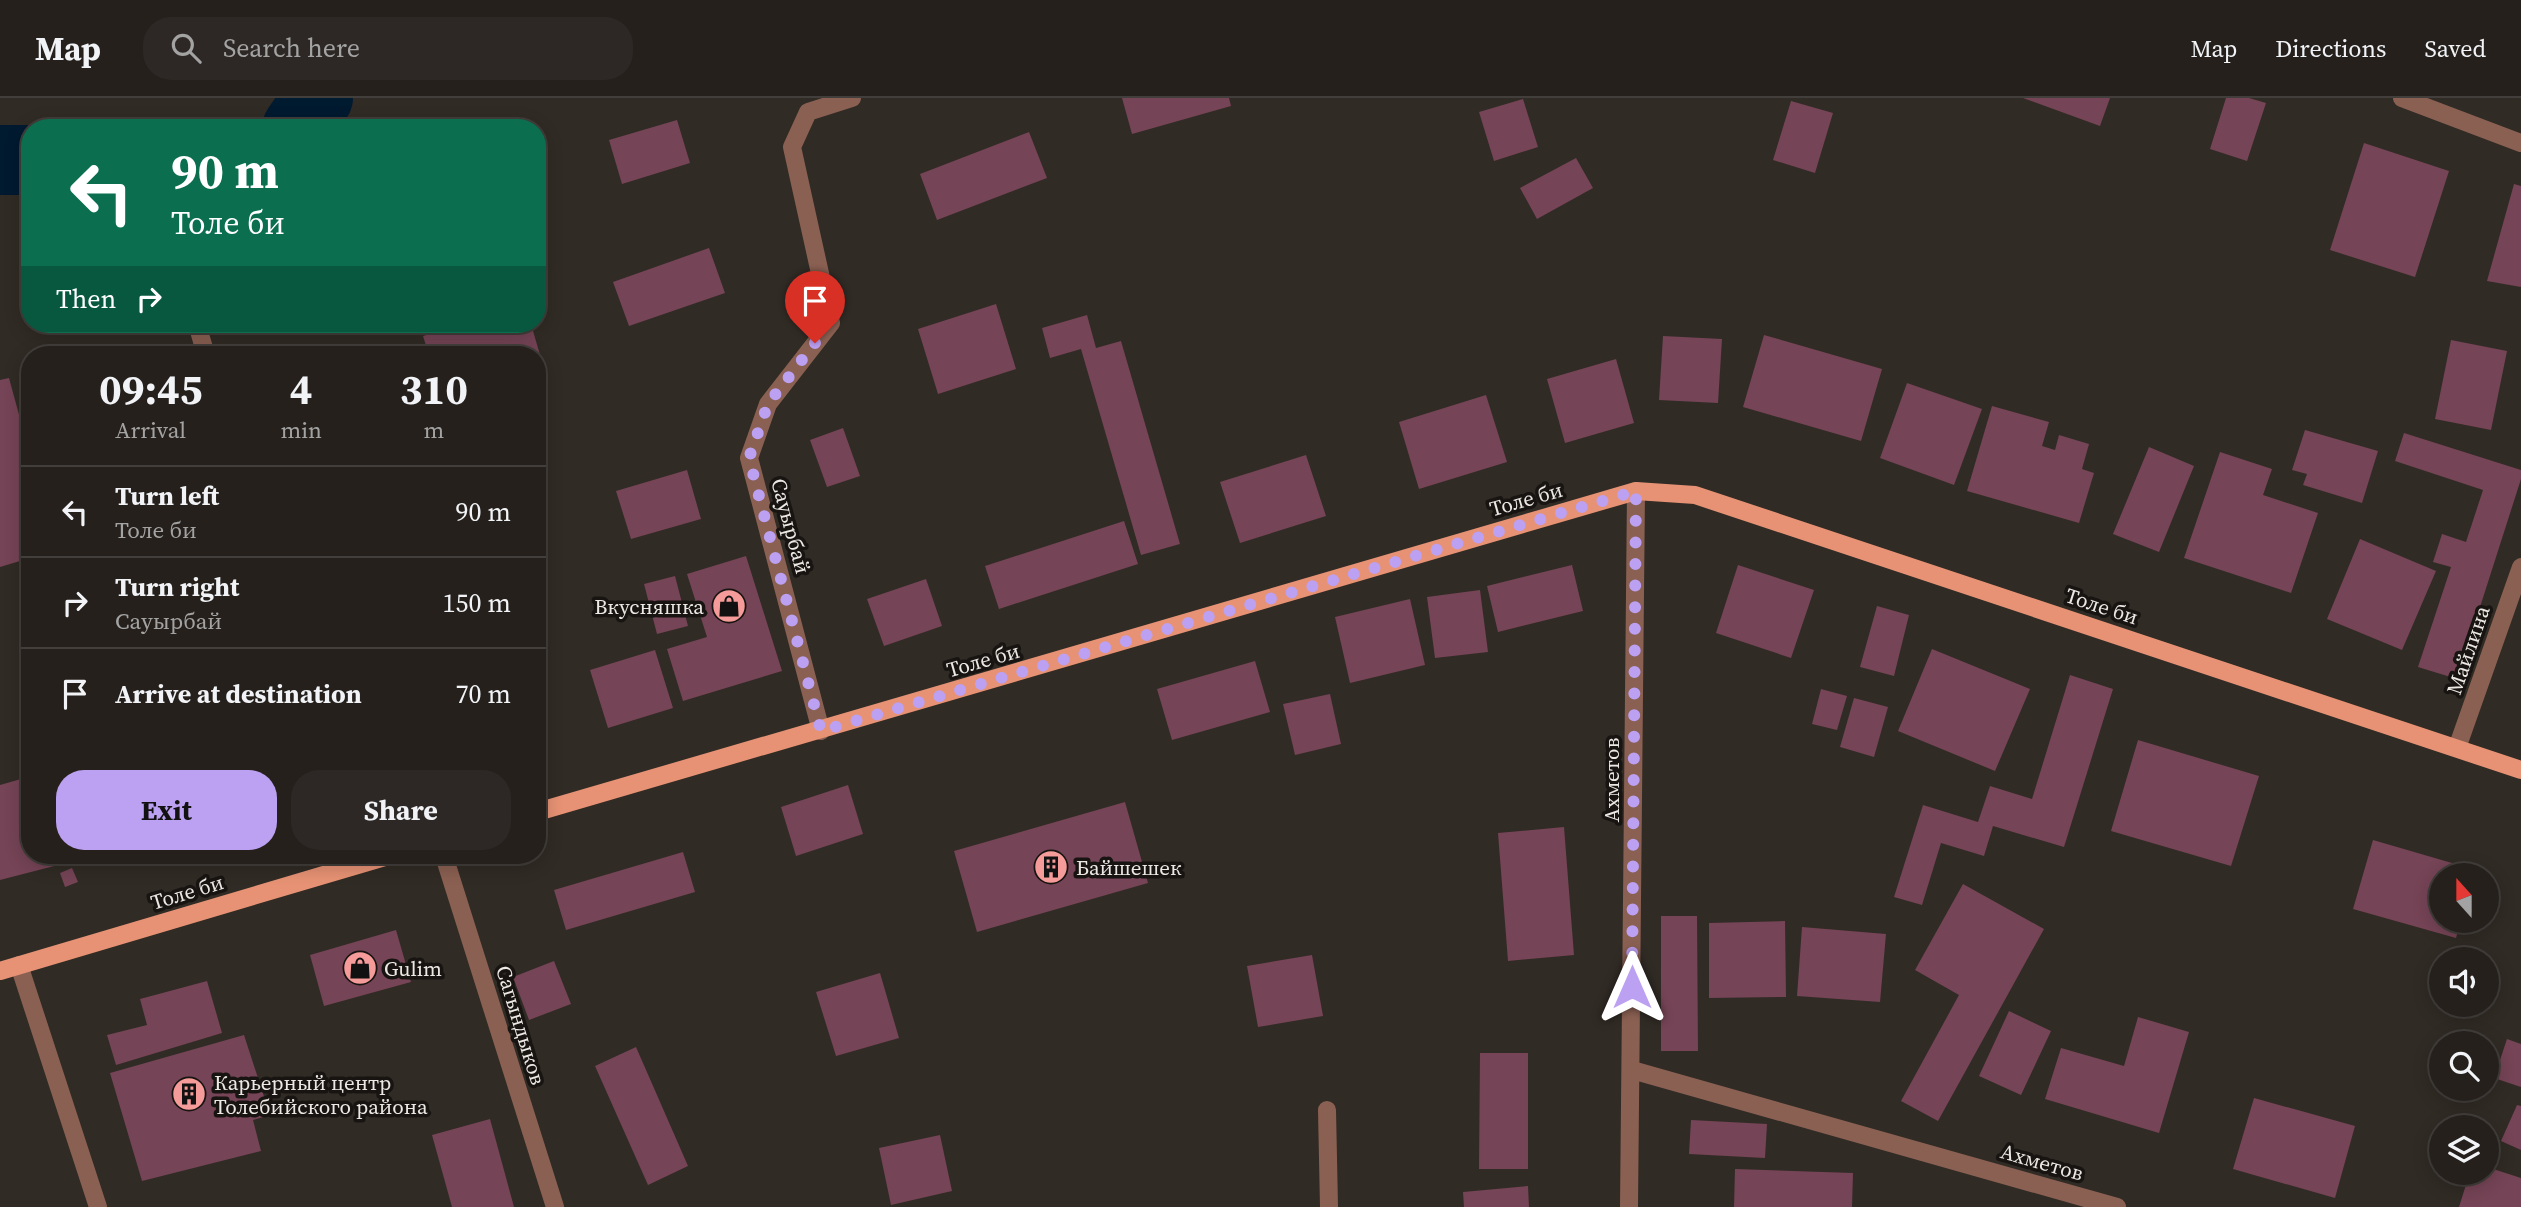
<!DOCTYPE html>
<meta charset="utf-8">
<style>
:root{--surface:#25201c;--page:#2d2825;--text:#f1f3f6;--muted:#a3a3a3;--line:#423e3b;--accent:#bca0f2}
body{margin:0;font-family:"Source Serif 4",serif;background:var(--page);color:var(--text);height:100vh;display:flex;flex-direction:column;font-size:26px;white-space:nowrap}
*{box-sizing:border-box;margin:0}
p{font-size:23px;color:var(--muted)}
.icon{flex:none;width:38px;height:38px;fill:none;stroke:currentColor;stroke-width:2;stroke-linecap:round;stroke-linejoin:round}
.map{position:relative;flex:1;overflow:hidden}
.drawer{position:absolute;left:21px;top:248px;width:525px;height:518px;display:flex;flex-direction:column;background:var(--surface);border-radius:28px;box-shadow:0 4px 18px #0003,0 0 0 2px var(--line)}
.drawer>*{flex:none}
.guide{position:absolute;left:21px;top:21px;width:525px;height:214px;border-radius:28px;box-shadow:0 4px 18px #0003,0 0 0 2px var(--line);background:#0b6e4f;color:#fff;overflow:hidden}
.needle{width:46px;rotate:339deg}
.controls{position:absolute;left:2429px;top:765px;display:grid;gap:14px}
.controls a{display:grid;place-items:center;width:70px;height:70px;border-radius:50%;background:var(--surface);box-shadow:0 4px 18px #0003,0 0 0 2px var(--line);font-size:35px}
.pin{position:absolute;display:grid;place-items:center;width:60px;height:60px;color:#fff;margin:-72px -30px;border-radius:50% 50% 50% 0;rotate:-45deg;box-shadow:0 0 7px #0007}
.pin .icon{rotate:45deg}
.me{position:absolute;width:77px;margin:-38px;rotate:0deg;stroke-linejoin:round;filter:drop-shadow(0 0 5px #0008)}
.turn{display:flex;align-items:center;gap:24px;height:147px;padding:0 35px;font-size:32px}
.turn .icon{width:91px;height:91px;stroke-width:2.5}
.turn b{display:block;font-size:49px;line-height:60px}
.then{display:flex;align-items:center;height:66px;padding:0 35px;background:#0003;gap:14px;font-size:26px}
.eta{display:flex;justify-content:space-evenly;align-items:center;height:119px;text-align:center}
.eta b{font-size:42px;font-weight:700;line-height:49px}
.primary-button{display:flex;gap:14px;margin-top:auto;padding:14px 35px}
.primary-button a{flex:1;height:80px;border-radius:28px;background:var(--accent);color:#111;font-size:28px;font-weight:700;line-height:80px;text-align:center}
.primary-button a+a{background:var(--page);color:var(--text)}
ul{padding:0;list-style:none}
li{display:flex;align-items:center;gap:21px;height:91px;padding:0 35px;border-top:2px solid var(--line)}
li div{flex:1}
li b{display:block;font-size:26px}
li em{font-style:normal}
header{display:flex;align-items:center;gap:42px;box-sizing:border-box;height:98px;padding:0 35px;background:var(--surface);border-bottom:2px solid var(--line)}
header strong{font-size:33px}
nav{display:flex;gap:38px;margin-inline-start:auto;font-size:24px}
.search{width:490px;height:63px;background:var(--page);display:flex;align-items:center;gap:18px;box-sizing:border-box;padding:0 24px;border-radius:28px;color:var(--muted);font-size:26px}
.map>svg:first-child{display:block}
.lines{fill:none;stroke-linecap:round;stroke-linejoin:round}
.river{stroke:#001a30;stroke-width:70}
.building{fill:#754456}
.minor{stroke:#8a6052;stroke-width:18}
.major{stroke:#e79274;stroke-width:18}
.route{stroke:#bca0f2;stroke-width:12;stroke-dasharray:0 21.6}
.labels{text-anchor:middle;dominant-baseline:central;stroke-width:7;stroke-linejoin:round;paint-order:stroke}
.street-label{font-size:21px;fill:#ece8e4;stroke:#171411}
.poi-label{font-size:21px;fill:#ece8e4;stroke:#171411;text-anchor:start}
</style>
<header>
<strong>Map</strong>
<div class="search"><svg class="icon" aria-label="search" viewBox="0 0 24 24"><circle cx="10" cy="10" r="6"/><path d="M15 15l6 6"/></svg>Search here</div>
<nav><a>Map</a><a>Directions</a><a>Saved</a></nav>
</header>
<div class="map">
<svg width="2521" height="1109" viewBox="0 0 2521 1109">
<rect width="100%" height="100%" fill="#312b25"/>
<g class="lines">
<path class="river" d="M 297,30 L 318,0
M 0,62 L 30,62"/>
</g>
<path class="building" d="M 1122,0 L 1229,0 L 1231,8 L 1132,36 Z
M 2023,0 L 2110,0 L 2100,28 Z
M 2226,0 L 2249,0 L 2266,5 L 2247,63 L 2210,51 Z
M 1523,1 L 1538,49 L 1494,63 L 1479,14 Z
M 1791,3 L 1833,15 L 1815,75 L 1773,62 Z
M 677,22 L 690,65 L 622,86 L 609,42 Z
M 1029,34 L 1047,80 L 937,122 L 920,76 Z
M 2364,45 L 2449,73 L 2415,179 L 2330,152 Z
M 1576,60 L 1593,90 L 1537,121 L 1520,90 Z
M 2514,86 L 2521,88 L 2521,189 L 2487,183 Z
M 709,150 L 725,195 L 629,228 L 613,184 Z
M 996,206 L 1016,271 L 938,296 L 918,231 Z
M 1087,217 L 1096,250 L 1121,243 L 1180,446 L 1141,457 L 1081,251 L 1050,260 L 1042,230 Z
M 463,226 L 531,226 L 540,257 L 429,257 L 423,238 Z
M 1764,237 L 1882,271 L 1861,343 L 1743,309 Z
M 1663,238 L 1722,241 L 1718,305 L 1659,302 Z
M 2451,242 L 2507,253 L 2491,332 L 2435,321 Z
M 1616,261 L 1634,325 L 1565,345 L 1547,281 Z
M 9,280 L 30,357 L 30,460 L 0,469 L 0,282 Z
M 1907,285 L 1982,311 L 1954,387 L 1880,360 Z
M 1486,297 L 1507,364 L 1419,391 L 1399,324 Z
M 1992,308 L 2049,324 L 2042,348 L 2055,352 L 2059,337 L 2089,346 L 2082,371 L 2094,375 L 2079,425 L 1967,393 Z
M 843,330 L 860,378 L 827,389 L 810,342 Z
M 2305,332 L 2378,353 L 2362,405 L 2303,387 L 2307,376 L 2292,372 Z
M 2404,335 L 2521,372 L 2521,381 L 2457,581 L 2418,569 L 2451,469 L 2433,464 L 2442,436 L 2466,444 L 2483,392 L 2395,363 Z
M 2149,349 L 2194,368 L 2159,454 L 2113,436 Z
M 2220,354 L 2272,371 L 2263,397 L 2318,415 L 2291,495 L 2184,460 Z
M 1306,357 L 1326,418 L 1240,445 L 1220,384 Z
M 687,372 L 701,421 L 631,441 L 616,393 Z
M 1124,423 L 1138,466 L 999,511 L 985,468 Z
M 2360,441 L 2436,473 L 2402,552 L 2327,521 Z
M 746,458 L 782,573 L 683,603 L 667,551 L 707,539 L 687,476 Z
M 1572,467 L 1583,513 L 1498,534 L 1487,488 Z
M 1738,467 L 1814,492 L 1791,560 L 1716,535 Z
M 675,478 L 688,528 L 657,536 L 644,486 Z
M 926,481 L 942,528 L 884,548 L 867,501 Z
M 1480,492 L 1488,554 L 1435,560 L 1427,499 Z
M 1410,501 L 1425,567 L 1350,585 L 1335,519 Z
M 1877,508 L 1909,517 L 1894,578 L 1860,569 Z
M 1932,551 L 2030,591 L 1995,673 L 1898,633 Z
M 655,552 L 673,610 L 608,630 L 590,572 Z
M 1255,563 L 1270,614 L 1172,642 L 1157,591 Z
M 2070,577 L 2113,591 L 2064,749 L 1993,728 L 1984,758 L 1941,745 L 1922,807 L 1894,799 L 1923,707 L 1978,724 L 1990,688 L 2032,701 Z
M 1821,591 L 1847,598 L 1837,632 L 1812,626 Z
M 1330,596 L 1341,646 L 1295,657 L 1283,606 Z
M 1854,600 L 1888,609 L 1874,659 L 1840,649 Z
M 2138,642 L 2259,678 L 2231,768 L 2111,733 Z
M 28,679 L 30,758 L 89,759 L 0,782 L 0,687 Z
M 848,687 L 863,736 L 796,758 L 781,709 Z
M 1125,704 L 1148,785 L 977,834 L 954,753 Z
M 1564,729 L 1574,857 L 1508,863 L 1498,735 Z
M 2373,742 L 2476,772 L 2475,777 L 2441,777 L 2441,822 L 2461,822 L 2456,840 L 2353,811 Z
M 683,754 L 695,794 L 566,832 L 554,792 Z
M 72,770 L 78,784 L 65,789 L 60,775 Z
M 1963,786 L 2044,831 L 1938,1023 L 1901,1003 L 1959,897 L 1915,872 Z
M 1661,818 L 1697,818 L 1698,953 L 1661,953 Z
M 1785,823 L 1786,899 L 1709,900 L 1709,825 Z
M 1802,829 L 1886,836 L 1880,904 L 1797,898 Z
M 396,832 L 411,884 L 324,908 L 310,857 Z
M 1312,857 L 1323,918 L 1258,929 L 1247,868 Z
M 554,863 L 571,906 L 529,922 L 513,879 Z
M 880,875 L 899,940 L 836,958 L 816,894 Z
M 207,883 L 222,935 L 116,967 L 107,937 L 147,927 L 140,901 Z
M 2009,913 L 2051,933 L 2021,997 L 1979,978 Z
M 2138,919 L 2189,934 L 2159,1035 L 2045,1001 L 2061,950 L 2124,968 Z
M 244,937 L 270,1017 L 253,1022 L 261,1053 L 142,1083 L 110,975 Z
M 2507,941 L 2521,946 L 2521,989 L 2494,980 Z
M 636,949 L 688,1068 L 648,1087 L 595,968 Z
M 1480,955 L 1528,955 L 1528,1071 L 1479,1071 Z
M 2254,1000 L 2355,1028 L 2335,1100 L 2233,1071 Z
M 2517,1007 L 2521,1008 L 2521,1052 L 2501,1043 Z
M 490,1021 L 514,1109 L 452,1109 L 432,1037 Z
M 1691,1022 L 1767,1026 L 1765,1060 L 1689,1056 Z
M 940,1037 L 952,1093 L 891,1107 L 879,1050 Z
M 2487,1069 L 2521,1080 L 2521,1109 L 2459,1109 L 2470,1074 L 2487,1074 Z
M 1735,1071 L 1853,1075 L 1852,1109 L 1734,1109 Z
M 1528,1088 L 1529,1109 L 1464,1109 L 1463,1094 Z"/>
<g class="lines">
<path class="minor" d="M 2402,0 L 2521,45
M 197,226 L 206,257
M 821,633 L 749,360 L 768,306 L 831,225 L 792,49 L 808,14 L 852,0
M 2457,650 L 2521,469
M 444,758 L 555,1109
M 19,867 L 98,1109
M 1632,972 L 2117,1109
M 1327,1012 L 1329,1109
M 1629,1109 L 1636,393"/>
<path class="major" d="M 537,714 L 1636,393 L 1695,397 L 2521,672
M 0,873 L 388,758"/>
</g>
<g class="lines">
<path class="route" d="M 815,245 L 768,306 L 749,360 L 821,633 L 1636,393 L 1632,889"/>
</g>
<defs>
<g id="shop-disc" transform="scale(1.75)"><circle r="9.5" fill="#f59b99" stroke="#171411"/><path d="M-5-2.5h2.3a2.7 3.5 0 0 1 5.4 0H5L5.5 6h-11ZM-1.5-2.5h3a1.5 2.3 0 0 0-3 0Z" fill="#111"/></g>
<g id="building-disc" transform="scale(1.75)"><circle r="9.5" fill="#f59b99" stroke="#171411"/><path d="M-4-6H4V6H1V3H-1V6H-4ZM-2.5-4.3h1.7v1.8h-1.7ZM.8-4.3h1.7v1.8H.8ZM-2.5-1h1.7V.8h-1.7ZM.8-1h1.7V.8H.8Z" fill="#111"/></g>
</defs>
<g fill-rule="evenodd">
<use href="#shop-disc" x="729" y="508"/>
<use href="#building-disc" x="1051" y="769"/>
<use href="#shop-disc" x="360" y="870"/>
<use href="#building-disc" x="189" y="996"/>
</g>
<g class="labels">
<g class="street-label">
<text transform="translate(1526 401) rotate(-16)">Толе би</text>
<text transform="translate(791 428) rotate(75)">Сауырбай</text>
<text transform="translate(2102 508) rotate(18)">Толе би</text>
<text transform="translate(2468 552) rotate(-71)">Майлина</text>
<text transform="translate(983 562) rotate(-16)">Толе би</text>
<text transform="translate(1611 682) rotate(-90)">Ахметов</text>
<text transform="translate(187 794) rotate(-17)">Толе би</text>
<text transform="translate(521 927) rotate(73)">Сагындыков</text>
<text transform="translate(2042 1064) rotate(16)">Ахметов</text>
</g>
<g class="poi-label">
<text x="704" y="508" text-anchor="end">Вкусняшка</text>
<text x="1076" y="769">Байшешек</text>
<text x="384" y="870">Gulim</text>
<text x="214" y="984">Карьерный центр<tspan x="214" dy="24">Толебийского района</tspan></text>
</g>
</g>
</svg>
<div class="controls">
<a><svg class="needle" viewBox="-14 -14 28 28"><path d="M0-13l5 13h-10z" fill="#e53935"/><path d="M0 13l5-13h-10z" fill="#a3a3a3"/></svg></a>
<a><svg class="icon" aria-label="sound" viewBox="0 0 24 24"><path d="M4 9h4l5-4v14l-5-4H4zM17 9q2 3 0 6"/></svg></a>
<a><svg class="icon" aria-label="search" viewBox="0 0 24 24"><circle cx="10" cy="10" r="6"/><path d="M15 15l6 6"/></svg></a>
<a><svg class="icon" aria-label="layers" viewBox="0 0 24 24"><path d="M12 4l9 5-9 5-9-5zM3 14l9 5 9-5"/></svg></a>
</div>
<div class="pin" style="left:815px;top:245px;background:#d93025"><svg class="icon" aria-label="arrive" viewBox="0 0 24 24"><path d="M6 21V4h12l-3 4 3 4H6"/></svg></div>
<svg class="me" style="left:1632px;top:889px" viewBox="-20 -20 40 40"><path d="M0-17L14 15 0 8-14 15z" fill="#bca0f2" stroke="#fff" stroke-width="4"/></svg>
<div class="guide">
<div class="turn"><svg class="icon" aria-label="left" viewBox="0 0 24 24"><path d="M17 20v-9H6M10 6l-5 5 5 5"/></svg><div><b>90 m</b>Толе би</div></div>
<div class="then">Then<svg class="icon" aria-label="right" viewBox="0 0 24 24"><path d="M7 20v-9h11M14 6l5 5-5 5"/></svg></div>
</div>
<section class="drawer">
<div class="eta">
<div><b>09:45</b><p>Arrival</p></div>
<div><b>4</b><p>min</p></div>
<div><b>310</b><p>m</p></div>
</div>
<ul>
<li><svg class="icon" aria-label="left" viewBox="0 0 24 24"><path d="M17 20v-9H6M10 6l-5 5 5 5"/></svg><div><b>Turn left</b><p>Толе би</p></div><em>90 m</em></li>
<li><svg class="icon" aria-label="right" viewBox="0 0 24 24"><path d="M7 20v-9h11M14 6l5 5-5 5"/></svg><div><b>Turn right</b><p>Сауырбай</p></div><em>150 m</em></li>
<li><svg class="icon" aria-label="arrive" viewBox="0 0 24 24"><path d="M6 21V4h12l-3 4 3 4H6"/></svg><div><b>Arrive at destination</b></div><em>70 m</em></li>
</ul>
<div class="primary-button"><a>Exit</a><a>Share</a></div>
</section>
</div>
